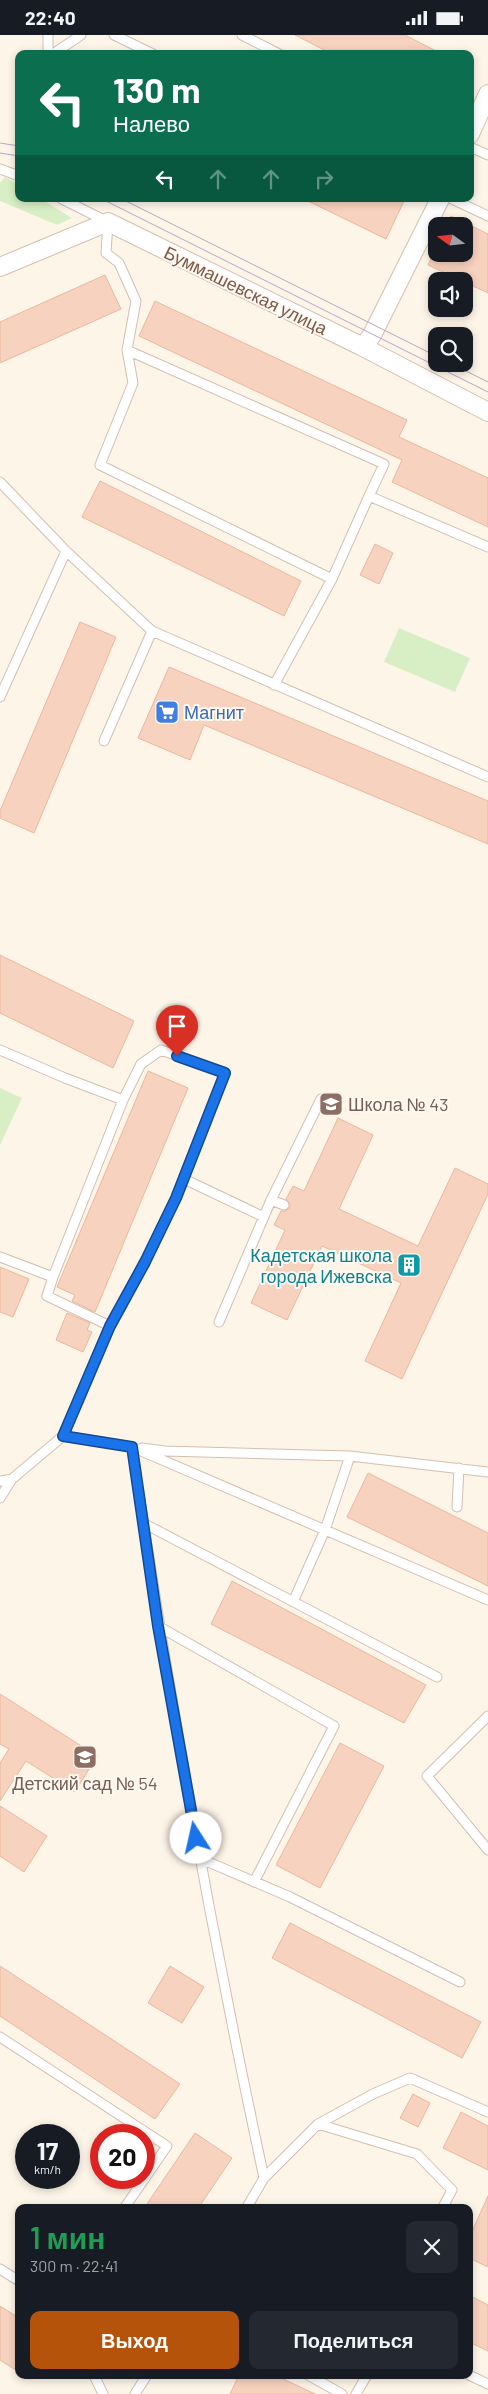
<!DOCTYPE html>
<html lang="ru">
<meta charset="utf-8">
<style>
:root{--surface:#171b24;--page:#242831;--text:#f1f3f6;--muted:#9ea1a6;--accent:#b45309}
body{margin:0;font-family:Barlow,sans-serif;background:var(--page);color:var(--text);height:100vh;display:flex;flex-direction:column;font-size:19px;white-space:nowrap}
*{box-sizing:border-box;margin:0}
p{font-size:16px;color:var(--muted)}
.icon{flex:none;width:28px;height:28px;fill:none;stroke:currentColor;stroke-width:2;stroke-linecap:round;stroke-linejoin:round}
.map{position:relative;flex:1;overflow:hidden}
.drawer{position:absolute;left:15px;top:2169px;width:458px;height:175px;display:flex;flex-direction:column;background:var(--surface);border-radius:10px;box-shadow:0 2px 8px #0003}
.drawer>*{flex:none}
.banner{position:absolute;left:15px;top:15px;width:459px;height:152px;border-radius:10px;box-shadow:0 2px 8px #0003;background:#0b6e4f;color:#fff;overflow:hidden}
.needle{width:32px;rotate:285deg}
.buttons{position:absolute;left:428px;top:182px;display:grid;gap:10px}
.buttons a{display:grid;place-items:center;width:45px;height:45px;border-radius:10px;background:var(--surface);box-shadow:0 2px 8px #0003;font-size:25px}
.speed{position:absolute;left:15px;top:2089px;display:flex;gap:10px;font-size:25px;font-weight:700;text-align:center}
.speed>*{display:grid;place-content:center;width:65px;height:65px;border-radius:50%;background:var(--surface);box-shadow:0 2px 8px #0003;line-height:1}
.speed small{font-size:12px;font-weight:400}
.speed .limit{border:8px solid #d22;background:#fff;color:#111}
.pin{position:absolute;display:grid;place-items:center;width:42px;height:42px;color:#fff;margin:-51px -21px;border-radius:50% 50% 50% 0;rotate:-45deg;box-shadow:0 0 5px #0007}
.pin .icon{rotate:45deg}
.me{position:absolute;width:55px;margin:-28px;rotate:350deg;stroke-linejoin:round;filter:drop-shadow(0 0 4px #0008)}
.turn{display:flex;align-items:center;gap:18px;height:105px;padding:0 15px;font-size:22px}
.turn .icon{width:65px;height:65px;stroke-width:2.5}
.turn b{display:block;font-size:35px;line-height:42px}
.lanes{display:flex;align-items:center;height:48px;padding:0 15px;background:#0003;justify-content:center;gap:25px;direction:ltr}
.lanes .off{opacity:.35}
.round{display:grid;place-items:center;flex:none;width:52px;height:52px;border-radius:10px;background:var(--page)}
.head{display:flex;align-items:center;justify-content:space-between;height:85px;padding:0 15px}
h1{font-size:30px;font-weight:600;line-height:38px;color:#1e9e55}
.cta{display:flex;gap:10px;margin-top:auto;padding:10px 15px}
.cta a{flex:1;height:58px;border-radius:10px;background:var(--accent);color:#fff;font-size:20px;font-weight:600;line-height:58px;text-align:center}
.cta a+a{background:var(--page);color:var(--text)}
.status{display:flex;justify-content:space-between;align-items:center;height:35px;padding:0 25px;background:var(--surface);direction:ltr}
.status svg{height:14px;fill:currentColor}
.map>svg:first-child{display:block}
.green{fill:#d8efc5}
.building{fill:#f7d2be;stroke:#ebb79c}
.lines{fill:none;stroke-linecap:round;stroke-linejoin:round}
.service-casing{stroke:#d5beaf;stroke-width:11}
.minor-casing{stroke:#d5beaf;stroke-width:20}
.service{stroke:#fff;stroke-width:9}
.minor{stroke:#fff;stroke-width:18}
.tram{stroke:#b7a4cb;stroke-width:1}
.route-casing{stroke:#114b97;stroke-width:12}
.route{stroke:#1a73e8;stroke-width:9}
.labels{text-anchor:middle;dominant-baseline:central;stroke-width:4;stroke-linejoin:round;paint-order:stroke}
.street-label{font-size:18px;fill:#7d5949;stroke:#fff9f2}
.shop-label{font-size:18px;fill:#366cbe;stroke:#fff9f2;text-anchor:start}
.education-label{font-size:18px;fill:#785e54;stroke:#fff9f2;text-anchor:start}
.culture-label{font-size:18px;fill:#0d838f;stroke:#fff9f2;text-anchor:end}
</style>
<div class="status"><b>22:40</b><svg viewBox="0 0 49 12"><path d="M0 12V9h3v3zM5 12V6h3v6zM10 12V3h3v9zM15 12V0h3v12zM26 1h20v11H26zM47 4h2v5h-2z"/></svg></div>
<div class="map">
<svg width="488" height="2359" viewBox="0 0 488 2359">
<rect width="100%" height="100%" fill="#fef5e9"/>
<path class="green" d="M 5,142 L 19,150 L 19,164 L 41,164 L 72,183 L 57,190 L 0,166 L 0,148 Z
M 399,593 L 470,623 L 455,657 L 384,627 Z
M 0,1053 L 22,1063 L 0,1110 Z"/>
<path class="building" d="M 295,0 L 405,0 L 442,19 L 332,19 Z
M 304,164 L 405,164 L 386,204 Z
M 451,181 L 488,199 L 488,258 L 428,230 L 436,213 L 436,219 L 464,219 L 464,191 L 446,191 Z
M 105,240 L 121,274 L 0,328 L 0,287 Z
M 155,266 L 407,385 L 399,402 L 488,443 L 488,492 L 392,447 L 402,425 L 139,301 Z
M 100,446 L 301,546 L 284,581 L 82,482 Z
M 375,509 L 393,518 L 379,549 L 360,540 Z
M 80,587 L 116,602 L 34,798 L 0,783 L 0,776 Z
M 169,632 L 488,766 L 488,809 L 204,690 L 190,725 L 138,703 Z
M 0,920 L 134,986 L 113,1033 L 0,978 Z
M 148,1036 L 188,1053 L 95,1277 L 72,1266 L 75,1260 L 57,1252 Z
M 338,1083 L 373,1100 L 339,1174 L 418,1211 L 455,1133 L 488,1149 L 488,1159 L 402,1344 L 365,1326 L 401,1248 L 322,1211 L 287,1285 L 251,1268 L 285,1195 L 274,1190 L 281,1176 L 285,1176 L 290,1173 L 290,1169 L 286,1164 L 293,1151 L 304,1156 Z
M 0,1232 L 29,1244 L 13,1282 L 0,1277 Z
M 67,1278 L 90,1288 L 87,1295 L 92,1297 L 83,1317 L 56,1305 Z
M 368,1438 L 488,1498 L 488,1551 L 347,1482 Z
M 232,1546 L 426,1650 L 404,1688 L 211,1589 Z
M 0,1659 L 97,1721 L 75,1757 L 26,1726 L 0,1766 L 0,1728 L 9,1714 L 0,1709 Z
M 340,1708 L 384,1731 L 320,1853 L 276,1830 Z
M 0,1771 L 47,1801 L 24,1837 L 0,1821 Z
M 290,1888 L 481,1987 L 462,2023 L 272,1923 Z
M 0,1931 L 180,2049 L 155,2084 L 0,1981 Z
M 170,1931 L 204,1952 L 182,1988 L 148,1968 Z
M 413,2059 L 430,2068 L 418,2092 L 400,2083 Z
M 461,2077 L 488,2091 L 488,2135 L 443,2113 Z
M 195,2098 L 232,2123 L 199,2172 L 145,2172 Z
M 488,2161 L 488,2232 L 469,2223 L 469,2203 Z
M 469,2260 L 488,2270 L 488,2316 L 469,2307 Z
M 0,2271 L 19,2283 L 19,2337 L 0,2325 Z
M 239,2340 L 275,2340 L 315,2359 L 230,2359 Z"/>
<g class="lines">
<g class="service-casing">
<path id="service" d="M 114,0 L 153,19
M 242,0 L 279,19
M 48,19 L 48,0
M 53,19 L 81,0
M 470,112 L 488,120
M 0,134 L 19,141
M 62,164 L 108,187 L 106,218 L 119,228 L 136,266 L 127,315 L 384,429 L 369,461 L 488,512
M 452,164 L 488,181
M 127,315 L 133,348 L 100,430 L 332,544 L 274,650
M 0,447 L 66,516 L 0,662
M 66,516 L 152,596 L 488,742
M 332,544 L 369,461
M 104,706 L 152,596
M 0,1015 L 65,1043 L 123,1065 L 53,1242
M 184,1144 L 264,1182
M 271,1165 L 321,1064
M 0,1222 L 53,1242 L 47,1261 L 110,1291 L 63,1401
M 219,1287 L 271,1165 L 284,1170
M 110,1291 L 145,1227 L 176,1163 L 225,1038 L 161,1015 L 141,1029 L 123,1065
M 132,1412 L 488,1565
M 142,1413 L 165,1416 L 350,1421 L 488,1437
M 0,1446 L 12,1444 L 63,1401 L 132,1412 C 168,1657 212,1901 264,2143 L 247,2172
M 0,1463 L 12,1444
M 457,1472 L 459,1433
M 143,1488 L 437,1642
M 293,1567 L 325,1495 L 350,1421
M 158,1591 L 334,1691 L 254,1847
M 488,1681 L 427,1741 L 488,1815
M 199,1823 L 290,1862 L 460,1947
M 0,2002 L 167,2111 L 125,2172
M 318,2089 L 417,2119 L 452,2155 L 443,2172
M 264,2143 L 318,2089 L 373,2059 L 410,2043 L 488,2077
M 0,2234 L 19,2246
M 94,2340 L 103,2359
M 308,2340 L 342,2359
M 469,2340 L 488,2349
M 135,2359 L 147,2340
M 356,2359 L 367,2340"/>
</g>
<g class="minor-casing">
<path id="minor" d="M 470,99 L 488,59
M 0,232 L 108,187 L 363,312 L 488,377
M 363,312 L 372,300 L 440,164"/>
</g>
<use href="#service" class="service"/>
<use href="#minor" class="minor"/>
<path class="tram" d="M 0,108 L 19,111
M 0,118 L 19,121
M 102,164 L 488,357
M 122,164 L 436,321
M 452,329 L 488,347"/>
</g>
<g class="lines">
<g class="route-casing">
<path id="route" d="M 177,1021 L 225,1038 L 176,1163 L 145,1227 L 110,1291 L 63,1401 L 132,1412 L 158,1591 L 196,1803"/>
</g>
<use href="#route" class="route"/>
</g>
<defs>
<g id="supermarket-square" transform="scale(1.25)"><rect x="-9" y="-9" width="18" height="18" rx="4" fill="#3f7fe0" stroke="#fff9f2"/><path d="M-6-5.5h2.5l.6 2H6L4.5 2H-2.5L-4.4-4H-6ZM-1.5 3.2a1.3 1.3 0 1 0 .1 0ZM3 3.2a1.3 1.3 0 1 0 .1 0Z" fill="#fff"/></g>
<g id="school-square" transform="scale(1.25)"><rect x="-9" y="-9" width="18" height="18" rx="4" fill="#8d6e63" stroke="#fff9f2"/><path d="M0-5L7-2L0 1L-7-2ZM-4 1L0 2.5L4 1V4Q0 6-4 4Z" fill="#fff"/></g>
<g id="building-square" transform="scale(1.25)"><rect x="-9" y="-9" width="18" height="18" rx="4" fill="#0f9aa8" stroke="#fff9f2"/><path d="M-4-6H4V6H1V3H-1V6H-4ZM-2.5-4.3h1.7v1.8h-1.7ZM.8-4.3h1.7v1.8H.8ZM-2.5-1h1.7V.8h-1.7ZM.8-1h1.7V.8H.8Z" fill="#fff"/></g>
</defs>
<g fill-rule="evenodd">
<use href="#supermarket-square" x="167" y="677"/>
<use href="#school-square" x="331" y="1069"/>
<use href="#building-square" x="409" y="1230"/>
<use href="#school-square" x="85" y="1722"/>
</g>
<g class="labels">
<g class="street-label">
<text transform="translate(246 255) rotate(26)">Буммашевская улица</text>
</g>
<g class="shop-label">
<text x="184" y="677">Магнит</text>
</g>
<g class="education-label">
<text x="348" y="1069">Школа № 43</text>
<text x="85" y="1748" text-anchor="middle">Детский сад № 54</text>
</g>
<g class="culture-label">
<text x="392" y="1220">Кадетская школа<tspan x="392" dy="21">города Ижевска</tspan></text>
</g>
</g>
</svg>
<div class="buttons">
<a><svg class="needle" viewBox="-14 -14 28 28"><path d="M0-13l5 13h-10z" fill="#e53935"/><path d="M0 13l5-13h-10z" fill="#9ea1a6"/></svg></a>
<a><svg class="icon" aria-label="sound" viewBox="0 0 24 24"><path d="M4 9h4l5-4v14l-5-4H4zM17 9q2 3 0 6"/></svg></a>
<a><svg class="icon" aria-label="search" viewBox="0 0 24 24"><circle cx="10" cy="10" r="6"/><path d="M15 15l6 6"/></svg></a>
</div>
<div class="speed"><div>17<small>km/h</small></div><div class="limit">20</div></div>
<div class="pin" style="left:177px;top:1021px;background:#d93025"><svg class="icon" aria-label="arrive" viewBox="0 0 24 24"><path d="M6 21V4h12l-3 4 3 4H6"/></svg></div>
<svg class="me" style="left:196px;top:1803px" viewBox="-20 -20 40 40"><circle r="19" fill="#fff"/><path d="M0-13L10 11 0 6-10 11z" fill="#1a73e8"/></svg>
<div class="banner">
<div class="turn"><svg class="icon" aria-label="left" viewBox="0 0 24 24"><path d="M17 20v-9H6M10 6l-5 5 5 5"/></svg><div><b>130 m</b>Налево</div></div>
<div class="lanes"><svg class="icon" aria-label="left" viewBox="0 0 24 24"><path d="M17 20v-9H6M10 6l-5 5 5 5"/></svg><svg class="icon off" aria-label="ahead" viewBox="0 0 24 24"><path d="M12 20V5M6 11l6-6 6 6"/></svg><svg class="icon off" aria-label="ahead" viewBox="0 0 24 24"><path d="M12 20V5M6 11l6-6 6 6"/></svg><svg class="icon off" aria-label="right" viewBox="0 0 24 24"><path d="M7 20v-9h11M14 6l5 5-5 5"/></svg></div>
</div>
<section class="drawer">
<div class="head"><div><h1>1 мин</h1><p>300 m · 22:41</p></div><a class="round"><svg class="icon" aria-label="close" viewBox="0 0 24 24"><path d="M6 6l12 12M18 6L6 18"/></svg></a></div>
<div class="cta"><a>Выход</a><a>Поделиться</a></div>
</section>
</div>
